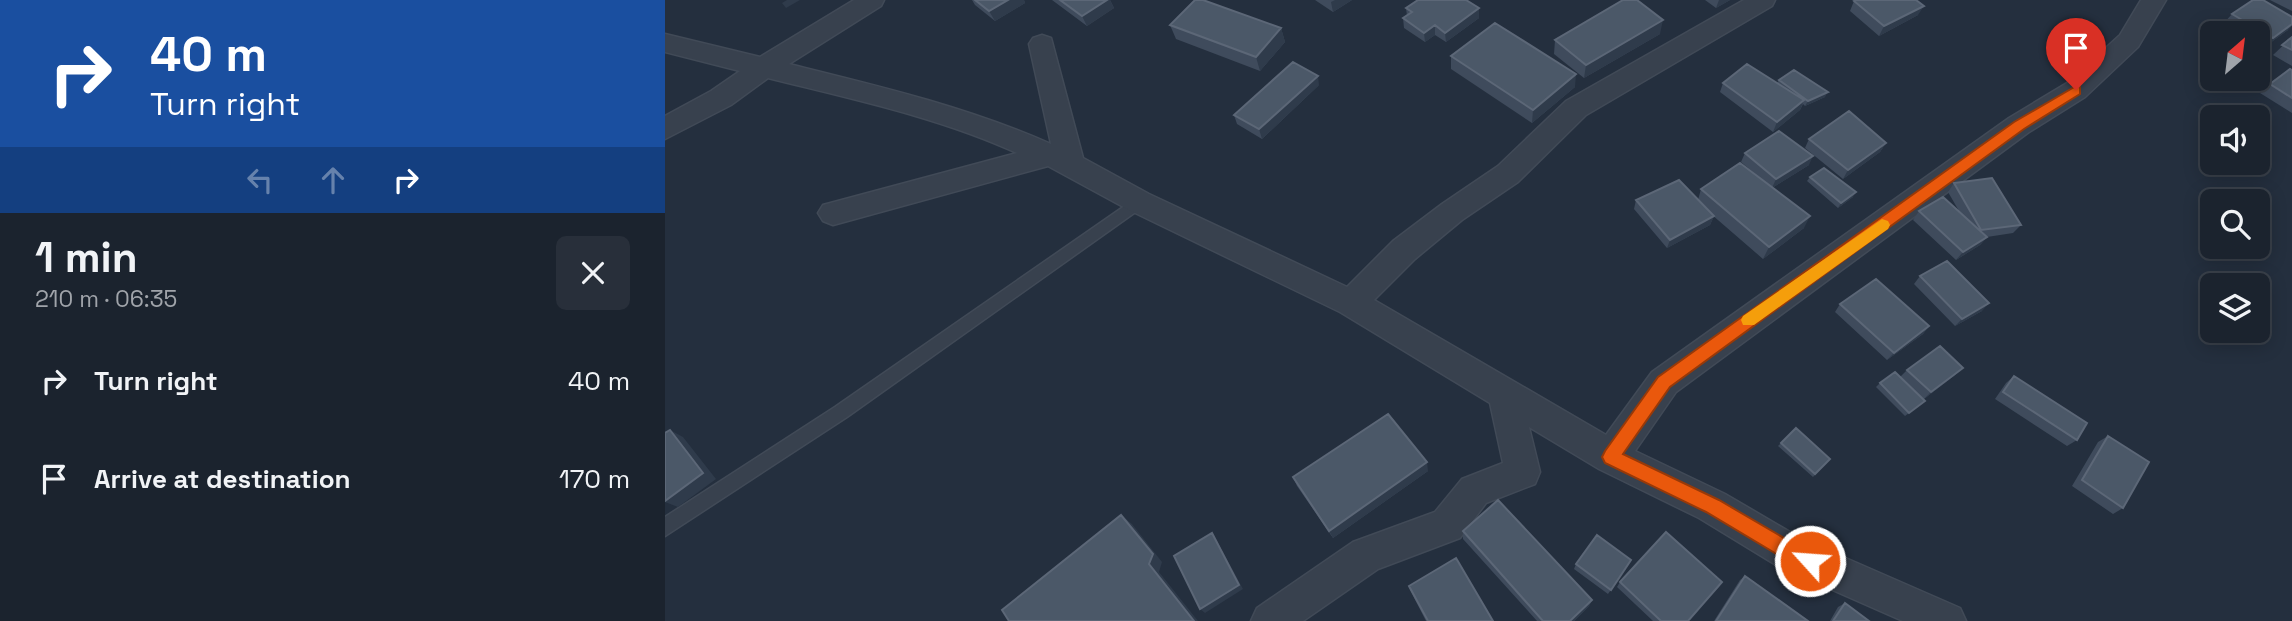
<!DOCTYPE html>
<meta charset="utf-8">
<style>
:root{--surface:#1b232e;--page:#282f3a;--text:#f1f3f6;--muted:#a0a4aa;--line:#39404a}
body{margin:0;font-family:"Space Grotesk",sans-serif;background:var(--page);color:var(--text);height:100vh;display:flex;flex-direction:column;font-size:26px;white-space:nowrap}
*{box-sizing:border-box;margin:0}
p{font-size:23px;color:var(--muted)}
.icon{flex:none;width:38px;height:38px;fill:none;stroke:currentColor;stroke-width:2;stroke-linecap:round;stroke-linejoin:round}
.map{position:relative;flex:1;overflow:hidden}
.drawer{display:flex;flex-direction:column;background:var(--surface);width:665px}
.drawer>*{flex:none}
.top-card{background:#1a4fa0;color:#fff;overflow:hidden}
.needle{width:46px;rotate:28deg}
.controls{position:absolute;left:1535px;top:21px;display:grid;gap:14px}
.controls a{display:grid;place-items:center;width:70px;height:70px;border-radius:10px;background:var(--surface);box-shadow:0 4px 18px #0003,0 0 0 2px var(--line);font-size:35px}
.pin{position:absolute;display:grid;place-items:center;width:60px;height:60px;color:#fff;margin:-72px -30px;border-radius:50% 50% 50% 0;rotate:-45deg;box-shadow:0 0 7px #0007}
.pin .icon{rotate:45deg}
.me{position:absolute;width:77px;margin:-38px;rotate:296deg;stroke-linejoin:round;filter:drop-shadow(0 0 5px #0008)}
.turn{display:flex;align-items:center;gap:24px;height:147px;padding:0 35px;font-size:32px}
.turn .icon{width:91px;height:91px;stroke-width:2.5}
.turn b{display:block;font-size:49px;line-height:60px}
.lanes{display:flex;align-items:center;height:66px;padding:0 35px;background:#0003;justify-content:center;gap:35px;direction:ltr}
.lanes .off{opacity:.35}
.round{display:grid;place-items:center;flex:none;width:74px;height:74px;border-radius:10px;background:var(--page)}
.summary{display:flex;align-items:center;justify-content:space-between;height:119px;padding:0 35px}
h1{font-size:42px;font-weight:700;line-height:52px}
ul{padding:0;list-style:none}
li{display:flex;align-items:center;gap:21px;height:98px;padding:0 35px}
li div{flex:1}
li b{display:block;font-size:26px}
li em{font-style:normal}
main{display:flex;flex:1;min-height:0}
.map>svg:first-child{display:block}
.lines{fill:none;stroke-linecap:round;stroke-linejoin:round}
.service-casing{stroke:#414a57;stroke-width:3}
.minor-casing{stroke:#414a57;stroke-width:3}
.service{fill:#38414e;fill-rule:evenodd}
.minor{fill:#38414e;fill-rule:evenodd}
.wall{fill:#3f4b5c}
.shaded-wall{fill:#2f3b4b}
.building{fill:#4b5868;stroke:#5c6777;stroke-width:2}
.route{fill:#ea580c;stroke:#983908;stroke-width:2}
.slow{fill:#f59e0b}
</style>
<main>
<section class="drawer">
<div class="top-card">
<div class="turn"><svg class="icon" aria-label="right" viewBox="0 0 24 24"><path d="M7 20v-9h11M14 6l5 5-5 5"/></svg><div><b>40 m</b>Turn right</div></div>
<div class="lanes"><svg class="icon off" aria-label="left" viewBox="0 0 24 24"><path d="M17 20v-9H6M10 6l-5 5 5 5"/></svg><svg class="icon off" aria-label="ahead" viewBox="0 0 24 24"><path d="M12 20V5M6 11l6-6 6 6"/></svg><svg class="icon" aria-label="right" viewBox="0 0 24 24"><path d="M7 20v-9h11M14 6l5 5-5 5"/></svg></div>
</div>
<div class="summary"><div><h1>1 min</h1><p>210 m · 06:35</p></div><a class="round"><svg class="icon" aria-label="close" viewBox="0 0 24 24"><path d="M6 6l12 12M18 6L6 18"/></svg></a></div>
<ul>
<li><svg class="icon" aria-label="right" viewBox="0 0 24 24"><path d="M7 20v-9h11M14 6l5 5-5 5"/></svg><div><b>Turn right</b></div><em>40 m</em></li>
<li><svg class="icon" aria-label="arrive" viewBox="0 0 24 24"><path d="M6 21V4h12l-3 4 3 4H6"/></svg><div><b>Arrive at destination</b></div><em>170 m</em></li>
</ul>
</section>
<div class="map">
<svg width="1627" height="621" viewBox="0 0 1627 621">
<rect width="100%" height="100%" fill="#242f3e"/>
<g class="lines">
<g class="service-casing">
<path id="service" d="M 474,196 L 479,198 L 481,202 L 479,206 L 182,417 L 0,536 L 0,517 L 170,407 Z"/>
</g>
<g class="minor-casing">
<path id="minor" d="M 189,0 L 219,0 L 216,6 L 124,64 C 213,86 302,107 386,144 L 364,44 L 368,38 L 377,35 L 386,38 L 418,158 L 484,194 L 682,287 L 728,241 L 777,204 L 833,166 L 901,101 L 1079,0 L 1110,0 L 1107,6 L 921,115 L 853,182 L 797,220 L 750,259 L 709,300 L 941,435 L 987,372 L 1344,118 L 1402,83 L 1455,35 L 1476,0 L 1501,0 L 1473,47 L 1420,97 L 1364,132 L 1011,392 L 970,451 L 1060,494 L 1137,539 L 1295,608 L 1301,621 L 1238,621 L 1111,565 L 1034,518 L 934,469 L 864,427 L 875,472 L 870,484 L 821,503 L 795,538 L 713,569 L 638,621 L 586,621 L 592,608 L 688,542 L 770,512 L 797,479 L 838,463 L 825,403 L 675,312 L 464,210 L 383,166 L 168,225 L 158,221 L 153,213 L 158,205 L 352,153 C 273,117 187,99 103,78 L 66,105 L 0,139 L 0,116 L 46,91 L 75,71 L 0,52 L 0,34 L 95,57 Z"/>
</g>
<use href="#service" class="service"/>
<use href="#minor" class="minor"/>
</g>
<path class="wall" d="M 307,0 L 359,0 L 360,3 L 330,21 L 310,5 Z
M 387,0 L 445,0 L 449,8 L 422,26 Z
M 650,0 L 687,0 L 668,12 Z
M 1040,0 L 1065,0 L 1051,8 Z
M 1605,0 L 1627,0 L 1627,11 Z
M 1189,1 L 1253,15 L 1214,36 L 1185,11 Z
M 741,8 L 814,18 L 781,42 L 770,35 L 760,42 L 739,28 L 738,18 L 742,16 Z
M 1567,14 L 1623,30 L 1598,48 L 1592,45 L 1592,33 L 1573,33 L 1558,24 Z
M 505,25 L 616,28 L 620,42 L 595,71 L 511,39 Z
M 995,34 L 919,78 L 889,54 L 890,40 Z
M 1627,37 L 1627,66 L 1608,55 Z
M 786,56 L 910,87 L 867,123 L 786,69 Z
M 1627,70 L 1627,113 L 1595,93 L 1605,84 Z
M 1114,80 L 1160,97 L 1140,106 L 1138,104 L 1135,110 L 1108,132 L 1055,92 L 1058,83 L 1112,83 Z
M 654,85 L 597,139 L 572,124 L 569,115 Z
M 1144,139 L 1221,143 L 1215,152 L 1178,179 L 1140,148 Z
M 1080,153 L 1144,165 L 1107,188 L 1139,228 L 1098,259 L 1046,214 L 1049,216 L 1045,225 L 1002,248 L 969,209 L 971,200 L 1033,200 L 1036,189 L 1099,181 L 1076,162 Z
M 1145,177 L 1188,197 L 1173,208 L 1142,181 Z
M 1289,183 L 1356,225 L 1348,233 L 1322,237 L 1315,245 L 1291,260 L 1248,220 L 1254,211 L 1294,211 L 1283,192 Z
M 1255,276 L 1317,311 L 1290,326 L 1249,284 Z
M 1175,304 L 1264,326 L 1258,334 L 1222,360 L 1170,312 Z
M 1298,368 L 1290,375 L 1259,399 L 1235,377 L 1242,370 Z
M 1349,376 L 1412,440 L 1402,446 L 1330,399 L 1341,383 Z
M 1215,383 L 1256,404 L 1240,416 L 1211,387 Z
M 1443,436 L 1458,508 L 1448,514 L 1407,486 L 1433,442 Z
M 1116,443 L 1165,459 L 1148,477 L 1113,446 Z
M 763,471 L 668,538 L 632,486 L 628,477 Z
M 798,531 L 927,600 L 924,606 L 909,621 L 872,621 L 798,539 Z
M 911,564 L 963,565 L 943,594 L 909,569 Z
M 1080,576 L 1143,621 L 1049,621 L 1075,580 Z
M 955,582 L 1023,621 L 988,621 L 952,587 Z
M 744,586 L 828,621 L 761,621 L 745,590 Z
M 1180,603 L 1204,621 L 1165,621 L 1173,607 Z"/>
<path class="shaded-wall" d="M 122,0 L 135,0 L 121,8 L 117,3 Z
M 343,0 L 359,0 L 360,3 L 330,21 L 324,11 Z
M 442,0 L 445,0 L 449,8 L 422,26 L 417,16 Z
M 670,0 L 687,0 L 668,12 L 666,2 Z
M 1054,0 L 1065,0 L 1051,8 Z
M 1259,6 L 1253,15 L 1214,36 L 1219,26 Z
M 814,8 L 814,18 L 781,42 L 780,33 Z
M 998,20 L 995,34 L 919,78 L 921,65 Z
M 1627,24 L 1627,26 L 1623,30 L 1598,48 L 1608,38 Z
M 770,25 L 770,35 L 760,42 L 759,33 Z
M 616,28 L 620,42 L 595,71 L 591,57 Z
M 911,74 L 910,87 L 867,123 L 868,110 Z
M 653,76 L 654,85 L 597,139 L 594,129 Z
M 1163,92 L 1160,97 L 1140,106 L 1143,101 Z
M 1139,100 L 1135,110 L 1108,132 L 1112,122 Z
M 1221,143 L 1215,152 L 1178,179 L 1183,170 Z
M 1148,156 L 1144,165 L 1107,188 L 1111,179 Z
M 1191,192 L 1188,197 L 1173,208 L 1176,203 Z
M 1049,216 L 1045,225 L 1002,248 L 1005,240 Z
M 1145,216 L 1139,228 L 1098,259 L 1104,247 Z
M 1322,237 L 1315,245 L 1291,260 L 1298,252 Z
M 1324,303 L 1317,311 L 1290,326 L 1297,319 Z
M 1264,326 L 1258,334 L 1222,360 L 1229,353 Z
M 1298,368 L 1290,375 L 1259,399 L 1266,392 Z
M 5,430 L 18,437 L 51,479 L 13,507 L 0,502 Z
M 762,462 L 763,471 L 668,538 L 664,531 Z
M 456,515 L 467,524 L 497,562 L 494,572 L 533,621 L 529,621 L 484,564 Z
M 547,533 L 551,539 L 578,589 L 540,613 L 535,609 Z
M 927,600 L 924,606 L 909,621 L 905,621 Z"/>
<path class="building" d="M 310,0 L 343,0 L 324,11 Z
M 395,0 L 442,0 L 417,16 Z
M 530,0 L 538,0 L 616,28 L 591,57 L 505,25 Z
M 753,0 L 801,0 L 814,8 L 780,33 L 770,25 L 759,33 L 738,18 L 747,12 L 741,8 Z
M 958,0 L 972,0 L 998,20 L 921,65 L 890,40 Z
M 1191,0 L 1251,0 L 1259,6 L 1219,26 L 1189,1 Z
M 1588,0 L 1598,0 L 1627,17 L 1627,24 L 1608,38 L 1567,14 Z
M 830,23 L 911,74 L 868,110 L 786,56 Z
M 1627,37 L 1627,50 L 1617,45 Z
M 628,62 L 653,76 L 594,129 L 569,115 Z
M 1082,64 L 1139,100 L 1112,122 L 1058,83 Z
M 1625,69 L 1627,70 L 1627,98 L 1605,84 Z
M 1129,70 L 1163,92 L 1143,101 L 1114,80 Z
M 1184,111 L 1221,143 L 1183,170 L 1144,139 Z
M 1114,131 L 1148,156 L 1111,179 L 1080,153 Z
M 1075,163 L 1145,216 L 1104,247 L 1036,189 Z
M 1159,168 L 1191,192 L 1176,203 L 1145,177 Z
M 1327,178 L 1356,225 L 1316,230 L 1289,183 Z
M 1014,180 L 1049,216 L 1005,240 L 971,200 Z
M 1278,197 L 1322,237 L 1298,252 L 1254,211 Z
M 1282,261 L 1324,303 L 1297,319 L 1255,276 Z
M 1211,279 L 1264,326 L 1229,353 L 1175,304 Z
M 1275,346 L 1298,368 L 1266,392 L 1242,370 Z
M 1230,372 L 1260,401 L 1244,413 L 1215,383 Z
M 1349,376 L 1422,423 L 1412,440 L 1338,392 Z
M 723,414 L 762,462 L 664,531 L 628,477 Z
M 1131,428 L 1165,459 L 1150,474 L 1116,443 Z
M 5,430 L 38,473 L 0,501 L 0,433 Z
M 1443,436 L 1484,462 L 1458,508 L 1417,480 Z
M 833,500 L 927,600 L 905,621 L 878,621 L 798,531 Z
M 456,515 L 488,554 L 484,564 L 529,621 L 344,621 L 337,610 Z
M 1001,532 L 1057,582 L 1023,621 L 996,621 L 955,582 Z
M 547,533 L 574,585 L 535,609 L 509,556 Z
M 932,535 L 966,560 L 946,590 L 911,564 Z
M 791,558 L 828,621 L 763,621 L 744,586 Z
M 1080,576 L 1143,621 L 1051,621 Z
M 1180,603 L 1204,621 L 1168,621 Z"/>
<path class="route" d="M 1411,86 L 1415,87 L 1415,94 L 1359,129 L 1005,387 L 958,454 L 1054,500 L 1131,545 L 1152,554 L 1155,561 L 1152,567 L 1145,570 L 1118,558 L 1041,512 L 940,463 L 937,457 L 940,451 L 993,377 L 1349,122 Z"/>
<path class="slow" d="M 1217,219 L 1223,221 L 1225,225 L 1223,229 L 1089,325 L 1078,325 L 1076,320 L 1078,316 Z"/>
</svg>
<div class="controls">
<a><svg class="needle" viewBox="-14 -14 28 28"><path d="M0-13l5 13h-10z" fill="#e53935"/><path d="M0 13l5-13h-10z" fill="#a0a4aa"/></svg></a>
<a><svg class="icon" aria-label="sound" viewBox="0 0 24 24"><path d="M4 9h4l5-4v14l-5-4H4zM17 9q2 3 0 6"/></svg></a>
<a><svg class="icon" aria-label="search" viewBox="0 0 24 24"><circle cx="10" cy="10" r="6"/><path d="M15 15l6 6"/></svg></a>
<a><svg class="icon" aria-label="layers" viewBox="0 0 24 24"><path d="M12 4l9 5-9 5-9-5zM3 14l9 5 9-5"/></svg></a>
</div>
<div class="pin" style="left:1411px;top:90px;background:#d93025"><svg class="icon" aria-label="arrive" viewBox="0 0 24 24"><path d="M6 21V4h12l-3 4 3 4H6"/></svg></div>
<svg class="me" style="left:1145px;top:561px" viewBox="-20 -20 40 40"><circle r="17" fill="#ea580c" stroke="#fff" stroke-width="3"/><path d="M0-11L8 9 0 5-8 9z" fill="#fff"/></svg>
</div>
</main>
